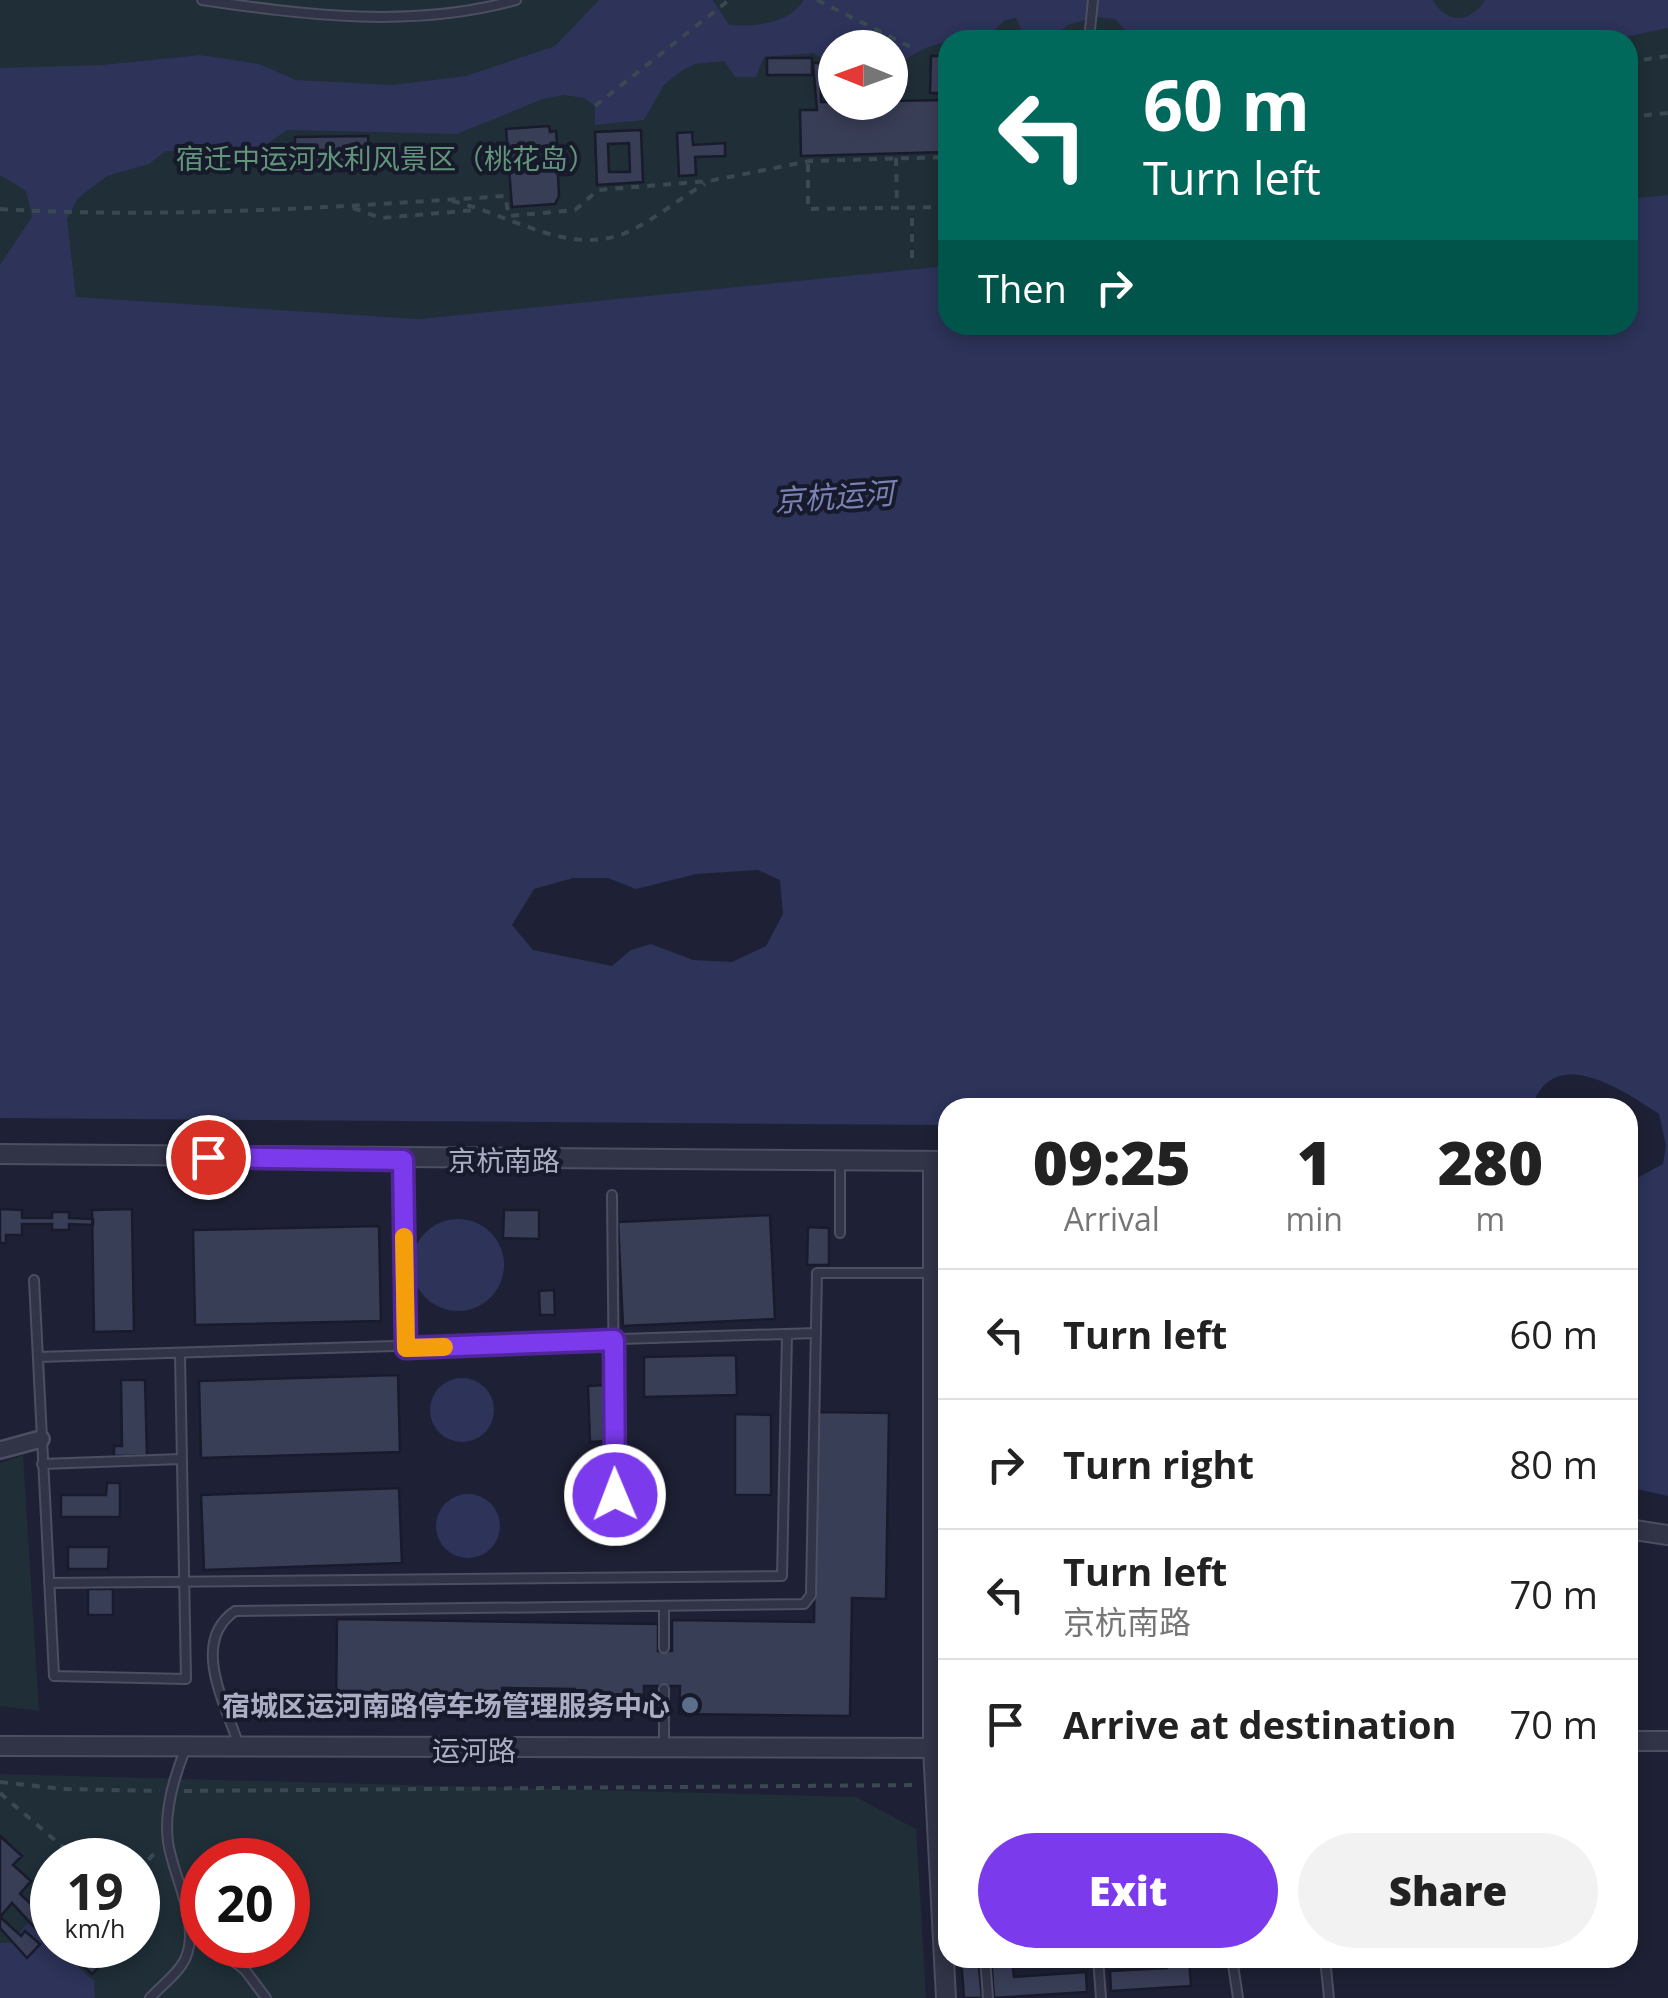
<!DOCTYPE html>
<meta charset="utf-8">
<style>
:root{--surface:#fff;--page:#f2f2f2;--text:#222;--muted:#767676;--line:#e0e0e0;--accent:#7c3aed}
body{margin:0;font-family:"Open Sans","Noto Sans SC",sans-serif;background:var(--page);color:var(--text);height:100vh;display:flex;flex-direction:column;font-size:38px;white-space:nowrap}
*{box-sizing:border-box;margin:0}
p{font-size:32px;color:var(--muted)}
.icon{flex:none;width:55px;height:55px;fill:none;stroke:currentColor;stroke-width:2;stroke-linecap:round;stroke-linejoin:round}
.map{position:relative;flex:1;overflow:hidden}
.side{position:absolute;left:938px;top:1098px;width:700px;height:870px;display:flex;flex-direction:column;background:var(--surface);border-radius:30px;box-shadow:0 5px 15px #0003}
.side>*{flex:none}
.banner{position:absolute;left:938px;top:30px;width:700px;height:305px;border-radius:30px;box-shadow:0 5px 15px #0003;background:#00695c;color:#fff;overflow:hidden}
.needle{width:65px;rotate:271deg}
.tools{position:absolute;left:818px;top:30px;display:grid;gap:20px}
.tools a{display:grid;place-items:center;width:90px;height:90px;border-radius:50%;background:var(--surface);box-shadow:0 5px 15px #0003;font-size:50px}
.speed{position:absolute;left:30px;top:1838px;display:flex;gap:20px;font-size:50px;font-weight:700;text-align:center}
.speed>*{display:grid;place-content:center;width:130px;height:130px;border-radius:50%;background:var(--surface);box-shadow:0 5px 15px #0003;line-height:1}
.speed small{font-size:25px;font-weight:400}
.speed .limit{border:15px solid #d22;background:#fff;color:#111}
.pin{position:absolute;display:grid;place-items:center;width:85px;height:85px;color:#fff;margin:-42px;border:5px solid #fff;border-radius:50%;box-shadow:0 2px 10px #0007}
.me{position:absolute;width:110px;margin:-55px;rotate:359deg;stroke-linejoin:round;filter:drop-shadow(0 0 8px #0008)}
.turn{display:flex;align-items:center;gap:35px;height:210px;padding:0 40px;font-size:45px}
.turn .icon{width:130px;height:130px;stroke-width:2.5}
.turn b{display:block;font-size:70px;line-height:85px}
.then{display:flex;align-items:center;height:95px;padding:0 40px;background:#0003;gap:20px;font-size:38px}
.eta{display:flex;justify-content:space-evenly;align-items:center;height:170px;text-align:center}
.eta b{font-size:60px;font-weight:800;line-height:70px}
.button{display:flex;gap:20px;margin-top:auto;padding:20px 40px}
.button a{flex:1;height:115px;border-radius:60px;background:var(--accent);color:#fff;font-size:40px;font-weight:800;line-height:115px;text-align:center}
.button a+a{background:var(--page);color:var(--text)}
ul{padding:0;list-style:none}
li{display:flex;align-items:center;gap:30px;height:130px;padding:0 40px;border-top:2px solid var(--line)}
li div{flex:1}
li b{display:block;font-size:38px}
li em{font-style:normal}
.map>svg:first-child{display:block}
.green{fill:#1f2e37;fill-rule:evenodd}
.water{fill:#2d3359;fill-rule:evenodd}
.building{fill:#393e57;stroke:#191b2c;stroke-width:2.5;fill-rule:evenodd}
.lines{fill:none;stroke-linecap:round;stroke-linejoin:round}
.service-casing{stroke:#4c4e61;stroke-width:12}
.minor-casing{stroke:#4c4e61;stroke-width:20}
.tertiary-casing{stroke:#4c4e61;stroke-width:22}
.path{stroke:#3a4951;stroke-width:4;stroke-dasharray:8 8;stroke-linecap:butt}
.service{stroke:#313446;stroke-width:8}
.minor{stroke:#313446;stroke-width:15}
.tertiary{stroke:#313446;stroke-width:18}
.route-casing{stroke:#51269a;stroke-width:25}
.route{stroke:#7c3aed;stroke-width:18}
.slow{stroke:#f59e0b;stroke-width:18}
.service-dot{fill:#5c6f8a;stroke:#171a2a;stroke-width:4}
.labels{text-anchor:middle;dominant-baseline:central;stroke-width:8;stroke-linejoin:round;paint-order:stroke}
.park-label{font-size:28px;fill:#62947b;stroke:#171a2a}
.street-label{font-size:28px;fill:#aaadc4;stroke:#171a2a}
.poi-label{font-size:28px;font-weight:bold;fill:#aaadc4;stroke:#171a2a;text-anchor:end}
.water-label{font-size:30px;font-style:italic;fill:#7982b2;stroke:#171a2a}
</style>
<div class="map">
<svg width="1668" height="1998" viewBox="0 0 1668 1998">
<rect width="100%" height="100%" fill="#1e2135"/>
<path class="green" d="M 0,0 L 1668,0 L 1668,207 L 1628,211 L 1628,40 L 948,40 L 947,272 L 420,319 L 0,299 ZM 835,48 L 890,48 L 890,102 L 835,102 Z
M 23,1455 L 39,1711 L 0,1706 L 0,1463 Z
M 0,1774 L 856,1797 L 916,1829 L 926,1998 L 0,1998 ZM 52,1860 L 138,1860 L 138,1945 L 52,1945 ZM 202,1860 L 288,1860 L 288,1945 L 202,1945 Z"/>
<path class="water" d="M 599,0 L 713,0 L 729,25 C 756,27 788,24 804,0 L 1433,0 C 1447,24 1469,24 1485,0 L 1668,0 L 1668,28 L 1610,40 L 1135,40 L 1115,19 L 1095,17 L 1068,25 L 1052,38 L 1026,40 L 1016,18 L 1005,20 L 984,40 C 945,40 919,43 890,74 L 890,48 L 835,48 L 835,63 L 828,63 L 828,71 L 824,72 L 823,59 L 813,53 L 764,57 L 756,77 L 735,77 L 724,61 L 695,64 L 680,72 L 664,85 L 644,120 L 595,125 L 595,106 L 584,98 L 564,95 L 543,99 L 457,134 L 287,130 L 257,151 L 166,151 L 149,164 L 107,176 L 77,199 L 67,219 L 76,297 L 419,319 L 947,266 L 948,325 L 1628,325 L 1628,199 L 1668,195 L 1668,1496 L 1628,1487 L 1628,1183 L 1663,1164 L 1666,1146 L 1659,1114 C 1624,1091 1553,1042 1532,1107 L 948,1108 L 947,1125 L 0,1118 L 0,265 L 32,217 L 26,191 L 0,175 L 0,68 L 103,65 L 200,55 L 259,64 L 296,80 L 392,85 L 466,76 L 555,46 ZM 758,870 L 780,880 L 783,914 L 766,946 L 732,962 L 693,960 L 651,944 L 631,950 L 612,966 L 533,950 L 512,925 L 534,889 L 573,878 L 608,878 L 636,889 L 696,874 Z
M412 1265a46 46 0 1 1 92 0a46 46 0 1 1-92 0Z
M430 1410a32 32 0 1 1 64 0a32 32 0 1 1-64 0Z
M436 1526a32 32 0 1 1 64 0a32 32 0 1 1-64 0Z
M 28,1923 L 94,1981 L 95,1998 L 0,1998 L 0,1943 L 10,1943 Z"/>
<path class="building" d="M 931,56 L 948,56 L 948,93 L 930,93 Z
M 767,58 L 812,58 L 812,75 L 767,75 Z
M 813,63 L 820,63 L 821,102 L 948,100 L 948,152 L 801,156 L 800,110 L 817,110 Z
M 549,126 L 550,132 L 556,131 L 558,155 L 567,154 L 569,175 L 558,175 L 559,196 L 555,204 L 512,207 L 506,129 Z
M 641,130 L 643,182 L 597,185 L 595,132 ZM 629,143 L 630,172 L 609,172 L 608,144 Z
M 692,132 L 693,145 L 725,143 L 725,156 L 695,157 L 696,175 L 679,176 L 677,133 Z
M 368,136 L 369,171 L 295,171 L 295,137 Z
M 0,1209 L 22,1210 L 22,1218 L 52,1218 L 52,1212 L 69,1212 L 69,1218 L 93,1219 L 93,1225 L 69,1224 L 69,1230 L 52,1230 L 52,1224 L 22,1224 L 22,1235 L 6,1235 L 6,1243 L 0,1243 Z
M 132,1209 L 134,1331 L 94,1332 L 92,1210 Z
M 504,1210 L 539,1210 L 539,1239 L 503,1238 Z
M 770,1215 L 775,1319 L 623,1326 L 618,1222 Z
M 379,1226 L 381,1321 L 195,1325 L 193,1230 Z
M 808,1227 L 829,1228 L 829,1265 L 807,1265 Z
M 554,1290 L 555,1315 L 540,1315 L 539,1291 Z
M 736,1355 L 737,1395 L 644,1397 L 644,1357 Z
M 398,1375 L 400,1452 L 201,1458 L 199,1381 Z
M 121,1380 L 145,1380 L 147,1456 L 114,1456 L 114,1446 L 122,1446 Z
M 606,1385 L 607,1441 L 590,1442 L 588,1386 Z
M 817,1412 L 889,1413 L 886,1599 L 852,1598 L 850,1716 L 679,1714 L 680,1686 L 644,1686 L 644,1713 L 575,1712 L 575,1689 L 502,1688 L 502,1707 L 336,1705 L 337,1619 L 658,1624 L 658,1651 L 672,1651 L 672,1620 L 814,1622 Z
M 735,1414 L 771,1415 L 771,1495 L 735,1495 Z
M 107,1483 L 120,1483 L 120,1517 L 61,1517 L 61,1495 L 106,1495 Z
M 399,1488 L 402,1563 L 204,1570 L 201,1495 Z
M 604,1508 L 615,1508 L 614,1542 L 603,1541 Z
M 68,1547 L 109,1547 L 108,1569 L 68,1569 Z
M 88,1589 L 113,1589 L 113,1615 L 88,1615 Z
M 0,1836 L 22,1856 L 13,1865 L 31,1881 L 20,1894 L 49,1921 L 52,1918 L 52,1938 L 47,1941 L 12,1903 L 0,1917 Z
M 0,1917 L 21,1936 L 25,1931 L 40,1944 L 27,1958 L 0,1928 Z
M 60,1945 L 119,1945 L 92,1974 Z
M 961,1958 L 978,1958 L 982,1998 L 964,1998 Z
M 991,1958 L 1012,1958 L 1014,1977 L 1086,1972 L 1087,1992 L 994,1998 Z
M 1167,1958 L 1189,1958 L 1191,1986 L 1111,1991 L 1110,1971 L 1167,1968 Z"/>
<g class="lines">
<g class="service-casing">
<path id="service" d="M 202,0 C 306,15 413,29 516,0
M 1089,40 L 1093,0
M 403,1160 L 407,1348
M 612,1195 L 615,1495
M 840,1233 L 840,1163
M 34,1280 L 54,1676 L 186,1679 L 180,1355
M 38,1357 L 816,1333
M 42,1464 L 181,1459
M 49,1583 L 782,1576 L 787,1334
M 664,1648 L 664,1607
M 238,1743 C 225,1703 190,1642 235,1611 L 804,1604 L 811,1595 L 817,1273 L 930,1273
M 664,1745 L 664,1689
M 213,1945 L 245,1970 L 266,1998
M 985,1958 L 988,1998
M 1098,1958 L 1101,1998
M 1232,1958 L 1238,1998
M 1325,1958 L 1329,1998
M 150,1998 C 161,1986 180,1972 186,1957 C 200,1921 173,1877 168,1842 C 164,1813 174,1777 185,1750"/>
</g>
<g class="minor-casing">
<path id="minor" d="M 0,1450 L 41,1439"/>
</g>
<g class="tertiary-casing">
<path id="tertiary" d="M 0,1154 L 948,1161
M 933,1161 L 933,1748 L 946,1998
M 1628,1529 L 1668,1535
M 1628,1741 L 1668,1741
M 0,1746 L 948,1748"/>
</g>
<path class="path" d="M 817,0 L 917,50
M 1628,62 L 1668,56
M 595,106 L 729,0
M 1628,117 L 1668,113
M 896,158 L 897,208
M 808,164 L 808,209 L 948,207
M 452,201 C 511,214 572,260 632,230 C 658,217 680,198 705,184
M 353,208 L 381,218 L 476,210
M 0,209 C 169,219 336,207 505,196 L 509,216 L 575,210 L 598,190 L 709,181 L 810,161 L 948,157
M 912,258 L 912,208
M 0,1782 L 63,1789 L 160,1791
M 184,1791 L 920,1785
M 0,1793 L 78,1860
M 138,1872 L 157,1850"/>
<use href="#service" class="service"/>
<use href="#minor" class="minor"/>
<use href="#tertiary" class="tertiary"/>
</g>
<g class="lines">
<g class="route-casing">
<path id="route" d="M 208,1157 L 403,1160 L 406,1348 L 614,1340 L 615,1495"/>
</g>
<use href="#route" class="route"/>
<path class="slow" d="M 404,1237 L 406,1348 L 444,1347"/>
</g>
<circle class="service-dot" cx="690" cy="1705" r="10"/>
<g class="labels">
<g class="park-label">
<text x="386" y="158">宿迁中运河水利风景区（桃花岛）</text>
</g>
<g class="street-label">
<text x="504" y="1160">京杭南路</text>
<text x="474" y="1750">运河路</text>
</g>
<g class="poi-label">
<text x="670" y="1705">宿城区运河南路停车场管理服务中心</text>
</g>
<g class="water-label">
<text transform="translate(834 496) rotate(-4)">京杭运河</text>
</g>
</g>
</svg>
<div class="tools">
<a><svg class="needle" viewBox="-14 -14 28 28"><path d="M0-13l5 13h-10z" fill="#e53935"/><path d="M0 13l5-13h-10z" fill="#767676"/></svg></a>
</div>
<div class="speed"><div>19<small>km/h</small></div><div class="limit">20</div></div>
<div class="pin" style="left:208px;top:1157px;background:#d93025"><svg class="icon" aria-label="arrive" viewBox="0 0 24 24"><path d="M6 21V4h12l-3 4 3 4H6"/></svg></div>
<svg class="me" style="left:615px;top:1495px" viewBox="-20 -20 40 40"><circle r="17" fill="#7c3aed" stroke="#fff" stroke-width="3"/><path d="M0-11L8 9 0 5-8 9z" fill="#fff"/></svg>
<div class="banner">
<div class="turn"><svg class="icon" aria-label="left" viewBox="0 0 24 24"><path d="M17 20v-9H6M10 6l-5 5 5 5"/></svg><div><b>60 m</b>Turn left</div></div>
<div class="then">Then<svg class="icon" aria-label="right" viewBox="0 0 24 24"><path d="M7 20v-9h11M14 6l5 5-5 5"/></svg></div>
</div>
<section class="side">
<div class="eta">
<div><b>09:25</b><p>Arrival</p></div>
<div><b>1</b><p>min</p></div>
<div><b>280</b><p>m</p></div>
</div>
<ul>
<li><svg class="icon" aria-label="left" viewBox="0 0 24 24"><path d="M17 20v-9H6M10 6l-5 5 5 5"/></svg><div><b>Turn left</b></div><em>60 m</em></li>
<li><svg class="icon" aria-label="right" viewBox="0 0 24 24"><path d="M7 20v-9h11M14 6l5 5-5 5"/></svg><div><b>Turn right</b></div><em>80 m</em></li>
<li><svg class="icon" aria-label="left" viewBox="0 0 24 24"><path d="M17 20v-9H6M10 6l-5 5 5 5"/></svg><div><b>Turn left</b><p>京杭南路</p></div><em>70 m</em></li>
<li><svg class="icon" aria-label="arrive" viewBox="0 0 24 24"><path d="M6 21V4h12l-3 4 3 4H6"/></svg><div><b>Arrive at destination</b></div><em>70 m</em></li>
</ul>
<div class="button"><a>Exit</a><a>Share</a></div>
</section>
</div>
